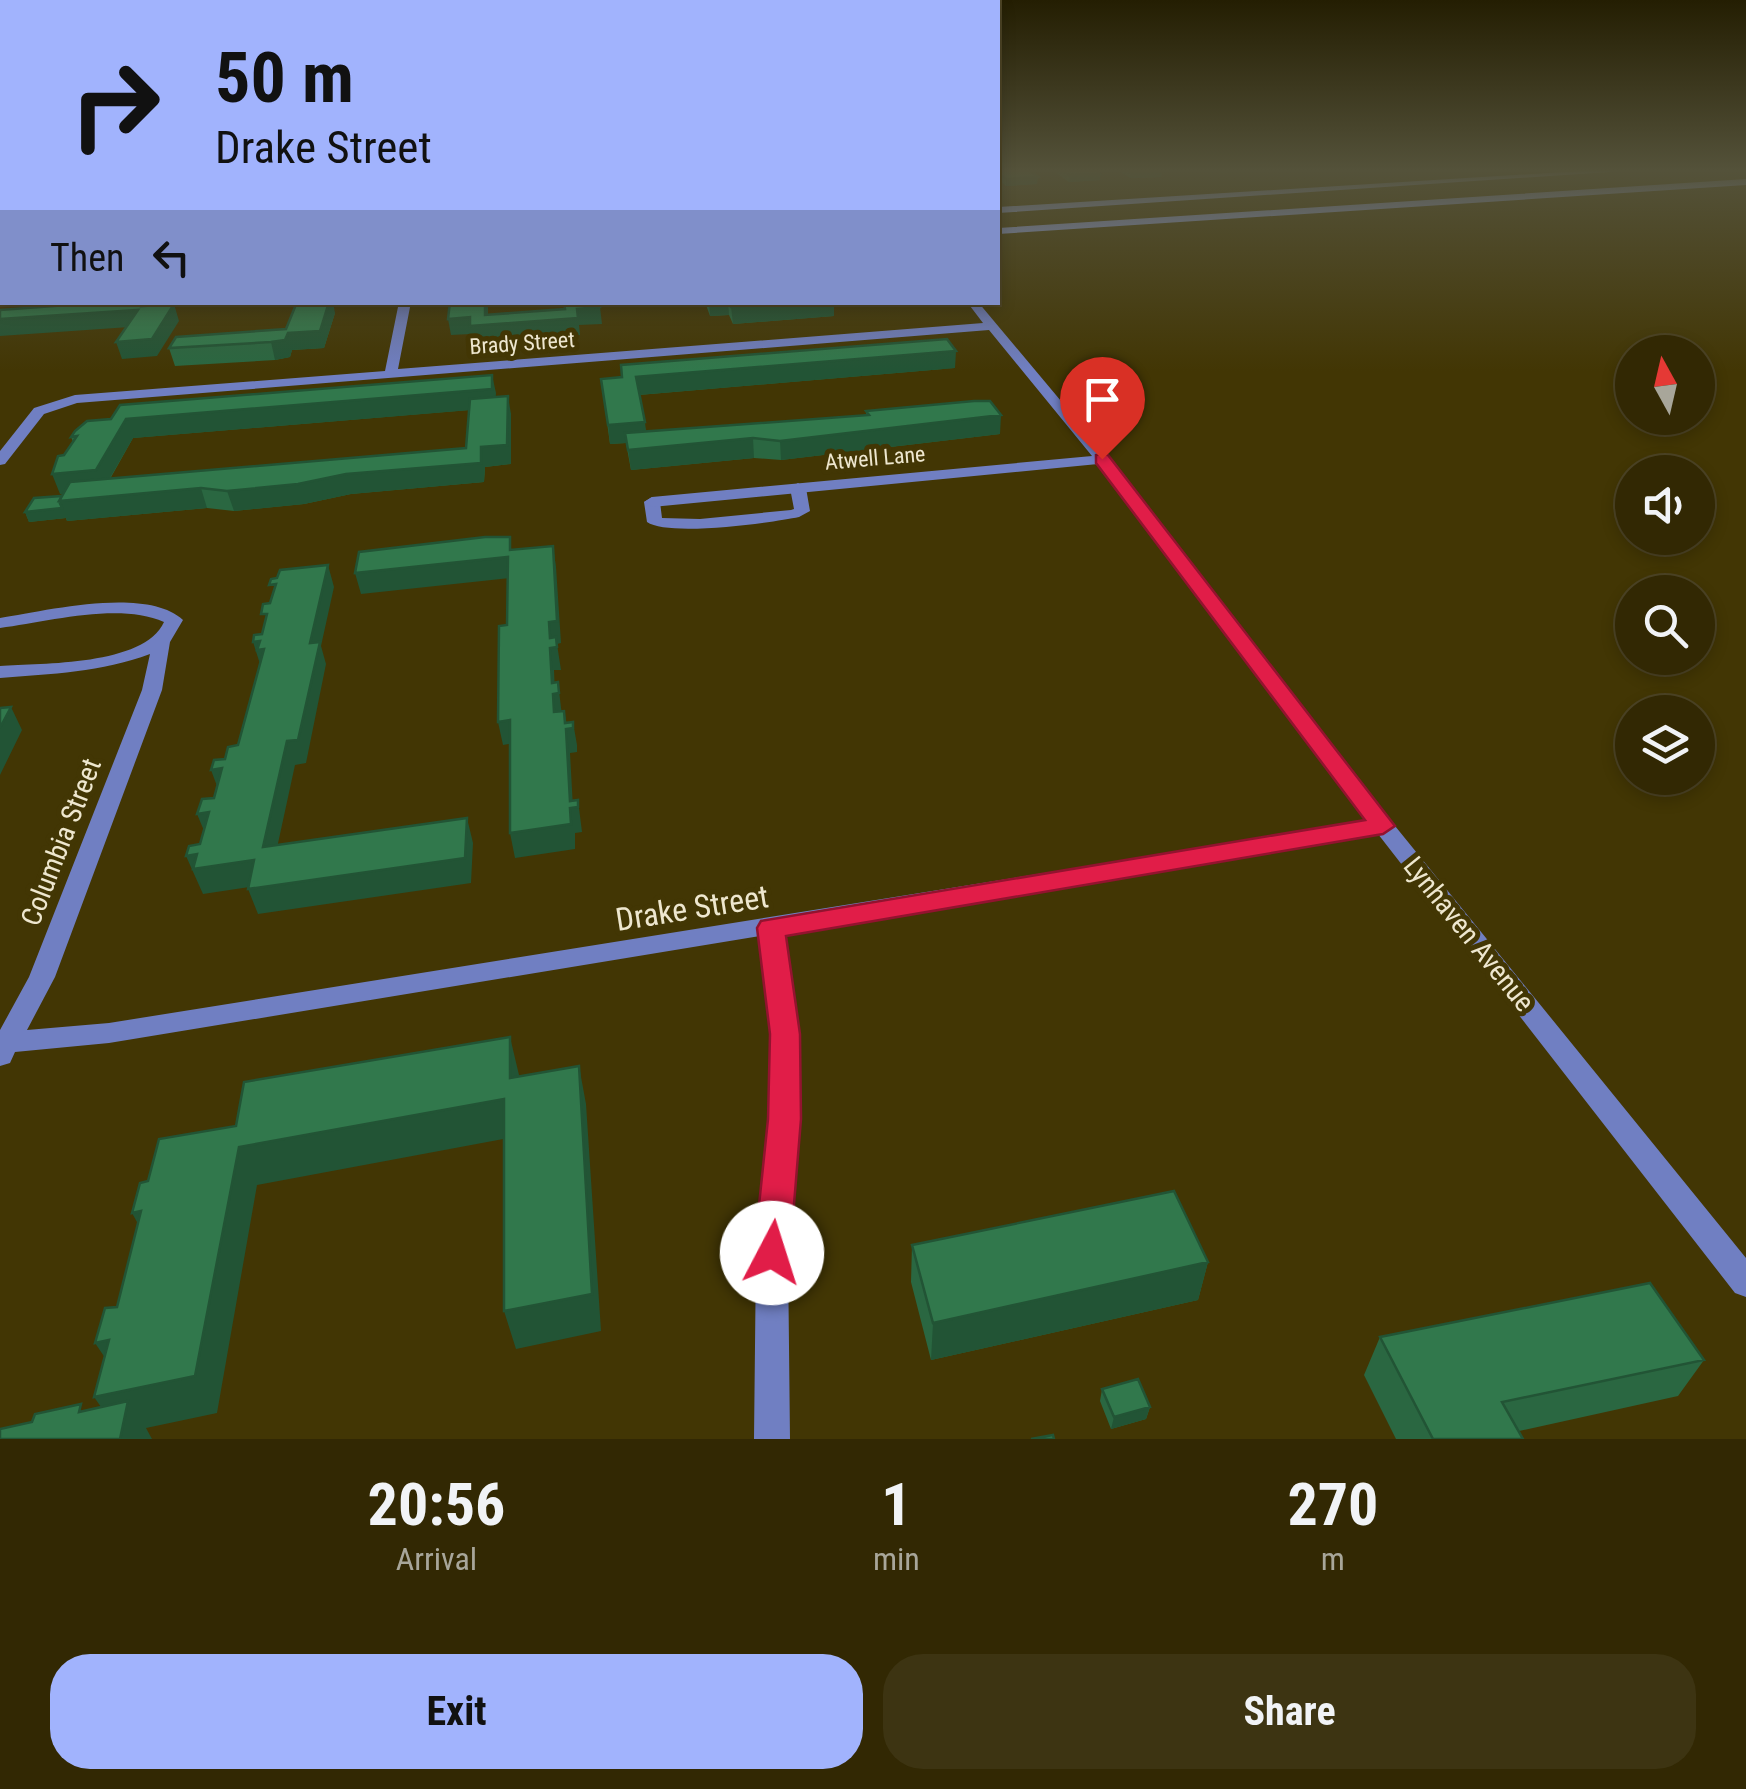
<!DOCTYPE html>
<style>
:root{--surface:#322803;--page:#3d3412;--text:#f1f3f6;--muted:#a8a69a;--line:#4d4425;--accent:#a1b3fd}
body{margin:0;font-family:"Roboto Condensed",sans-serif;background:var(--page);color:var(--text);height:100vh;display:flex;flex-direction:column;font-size:38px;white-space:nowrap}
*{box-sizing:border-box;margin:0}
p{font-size:32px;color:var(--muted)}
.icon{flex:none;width:55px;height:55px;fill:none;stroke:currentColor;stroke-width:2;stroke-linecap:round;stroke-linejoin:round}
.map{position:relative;height:1439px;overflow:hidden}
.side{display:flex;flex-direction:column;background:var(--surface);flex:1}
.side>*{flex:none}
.guide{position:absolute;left:0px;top:0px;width:1000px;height:305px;box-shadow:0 5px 15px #0003,0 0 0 2px var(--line);background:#a1b3fd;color:#111;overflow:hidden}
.needle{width:65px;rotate:352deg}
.buttons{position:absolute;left:1615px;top:335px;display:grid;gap:20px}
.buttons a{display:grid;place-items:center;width:100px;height:100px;border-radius:50%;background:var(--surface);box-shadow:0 5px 15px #0003,0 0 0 2px var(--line);font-size:50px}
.pin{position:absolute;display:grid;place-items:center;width:85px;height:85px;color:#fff;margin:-102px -42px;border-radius:50% 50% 50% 0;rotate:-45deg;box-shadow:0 0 10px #0007}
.pin .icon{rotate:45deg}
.me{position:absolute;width:110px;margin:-55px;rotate:5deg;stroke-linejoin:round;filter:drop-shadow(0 0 8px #0008)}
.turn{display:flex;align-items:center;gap:35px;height:210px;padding:0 50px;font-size:45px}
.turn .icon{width:130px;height:130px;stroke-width:2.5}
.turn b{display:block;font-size:70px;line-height:85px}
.then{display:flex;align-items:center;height:95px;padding:0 50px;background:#0003;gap:20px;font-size:38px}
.eta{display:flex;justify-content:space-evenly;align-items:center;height:170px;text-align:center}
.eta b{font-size:60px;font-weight:700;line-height:70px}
.cta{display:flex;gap:20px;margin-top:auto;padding:20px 50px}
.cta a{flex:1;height:115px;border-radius:40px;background:var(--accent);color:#111;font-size:40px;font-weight:700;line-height:115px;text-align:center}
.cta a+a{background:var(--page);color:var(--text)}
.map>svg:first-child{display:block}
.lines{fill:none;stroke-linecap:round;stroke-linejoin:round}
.lane{fill:#707fc2;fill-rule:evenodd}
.street{fill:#707fc2;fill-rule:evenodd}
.secondary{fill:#96aafe;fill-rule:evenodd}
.wall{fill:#2a6741;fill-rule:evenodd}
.shaded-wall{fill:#225435}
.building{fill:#31784c;stroke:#225435;stroke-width:2.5}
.route{fill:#e11d48;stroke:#92132f;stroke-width:2.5}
.labels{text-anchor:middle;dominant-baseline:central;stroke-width:10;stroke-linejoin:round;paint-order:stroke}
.far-street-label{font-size:22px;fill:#eee7cf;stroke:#423604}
.street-label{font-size:28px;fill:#eee7cf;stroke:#423604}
.near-street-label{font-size:32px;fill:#eee7cf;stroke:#423604}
</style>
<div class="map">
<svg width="1746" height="1439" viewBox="0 0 1746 1439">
<rect width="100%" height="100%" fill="#423604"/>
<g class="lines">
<path class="lane" d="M 2,211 L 2,218 L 0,219 L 0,212 Z
M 0,240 L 2,240 L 2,246 L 0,246 Z
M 798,483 L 806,488 L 810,511 L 799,517 C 770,523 668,537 647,522 L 644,502 L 652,497 L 660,502 L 662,518 L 700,519 L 791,510 L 794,509 L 790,488 Z"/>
<path class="street" d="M 0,205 L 2,205 L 2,211 L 0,211 Z
M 399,302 L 411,302 L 398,369 L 983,323 L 967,302 L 978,302 L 1107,456 L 1391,821 L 1746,1258 L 1746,1297 L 1735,1293 L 1378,834 L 784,932 L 798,1034 L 798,1119 L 788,1253 L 790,1439 L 754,1439 L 756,1253 L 770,1119 L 772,1034 L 760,936 L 109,1043 L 15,1052 L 10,1063 L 0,1066 L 0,1030 L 29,977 L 142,690 L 150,654 C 102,672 51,674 0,678 L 0,666 C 42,663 144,666 164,622 C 119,602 47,622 0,628 L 0,618 C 46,611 146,586 183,620 L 170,642 L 162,690 L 55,977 L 27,1030 L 109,1023 L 1368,821 L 1098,464 L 652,507 L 644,502 L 652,497 L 1092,456 L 989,330 L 77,403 L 44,414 L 5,464 L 0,465 L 0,451 L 34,408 L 75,395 L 385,371 Z"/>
<path class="secondary" d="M 1596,170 L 1638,170 L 998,213 L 998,207 Z
M 1746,179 L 1746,185 L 998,234 L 998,228 Z"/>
</g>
<path class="wall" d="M 998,170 L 1037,184 L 1006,186 L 998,179 Z
M 1052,170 L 1095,170 L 1100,180 L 1069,182 Z
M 1118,170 L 1162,170 L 1161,177 L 1130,178 Z
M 705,302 L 849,302 L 849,306 L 834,307 L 834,316 L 733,324 L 729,315 L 710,316 Z
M 335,313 L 324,348 L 292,350 L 290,357 L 275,360 L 175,366 L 169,348 L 286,329 Z
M 955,368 L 639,395 L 646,432 L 866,415 L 866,411 L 1000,434 L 781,460 L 754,458 L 631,470 L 626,443 L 610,444 L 601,379 Z
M 492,375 L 495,397 L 511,414 L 511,464 L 485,467 L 484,482 L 351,494 L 304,504 L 234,511 L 207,508 L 67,521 L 66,518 L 29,522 L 25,512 L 62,496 L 64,493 L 60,494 L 64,455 L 73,442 L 71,437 L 111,419 ZM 469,410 L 466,448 L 110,479 L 133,438 Z
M 912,1245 L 1208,1262 L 1198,1300 L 931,1360 L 911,1282 Z
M 1380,1337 L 1704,1360 L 1678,1396 L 1519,1431 L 1523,1439 L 1396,1439 L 1364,1375 Z
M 1102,1389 L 1150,1407 L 1146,1419 L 1111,1429 L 1100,1401 Z"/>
<path class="shaded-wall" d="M 1162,170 L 1161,177 L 1130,178 L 1131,172 Z
M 1219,170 L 1249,170 L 1248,172 L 1219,173 Z
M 1100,174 L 1100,180 L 1069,182 L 1069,175 Z
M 1038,177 L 1037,184 L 1006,186 L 1006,179 Z
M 329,302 L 333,302 L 335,313 L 324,348 L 292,350 L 290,357 L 275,360 L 271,342 L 288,333 Z
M 485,302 L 488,302 L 488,325 L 577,309 L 600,307 L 602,324 L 579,325 L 580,335 L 473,343 L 471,334 L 451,335 L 448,319 L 485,315 Z
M 709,302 L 728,302 L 729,315 L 710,316 Z
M 796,302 L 849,302 L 849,306 L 834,307 L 834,316 L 733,324 L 731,307 Z
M 174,304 L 179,321 L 157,356 L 122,359 L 116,342 Z
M 138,310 L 144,326 L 0,336 L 0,319 Z
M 956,351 L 955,368 L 638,395 L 636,377 Z
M 492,375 L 496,393 L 495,408 L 133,438 L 103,490 L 60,494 L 52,474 L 126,419 Z
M 508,396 L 511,414 L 511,464 L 485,467 L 484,482 L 351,494 L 304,504 L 234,511 L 227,491 L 481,447 Z
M 1001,415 L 1000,434 L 781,460 L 780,441 Z
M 645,422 L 647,441 L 625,433 L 626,443 L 610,444 L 608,425 Z
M 753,438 L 754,458 L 631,470 L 628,450 Z
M 201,488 L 207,508 L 67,521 L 66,518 L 29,522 L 25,512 L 59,501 Z
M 553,546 L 556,567 L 561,643 L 557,644 L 561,670 L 554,670 L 555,694 L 558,682 L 562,716 L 554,712 L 549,622 Z
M 508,557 L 511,578 L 361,594 L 355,573 Z
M 328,565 L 334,587 L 321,646 L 326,664 L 306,763 L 295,765 L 272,871 L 263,847 Z
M 260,641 L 264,649 L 260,664 L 253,642 Z
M 11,707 L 22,730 L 0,775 L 0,728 Z
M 564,711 L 568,729 L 573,722 L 577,745 L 577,752 L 570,753 L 573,808 L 578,800 L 582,832 L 575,833 L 575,849 L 515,858 L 510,833 Z
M 510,720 L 514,743 L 503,745 L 498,722 Z
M 222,768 L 220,794 L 211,770 Z
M 209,812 L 207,838 L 197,814 Z
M 467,818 L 473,843 L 471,883 L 258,914 L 248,889 Z
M 197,854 L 254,860 L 263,885 L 203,894 L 186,856 Z
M 510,1037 L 519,1075 L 520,1116 L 510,1078 Z
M 579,1066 L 586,1104 L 601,1331 L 516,1349 L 504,1311 Z
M 504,1099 L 514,1137 L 257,1185 L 217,1413 L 146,1428 L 152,1439 L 120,1439 L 120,1434 L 94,1397 L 239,1147 Z
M 141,1211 L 153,1251 L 132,1213 Z
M 1208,1262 L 1198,1300 L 931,1360 L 933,1323 Z
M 109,1340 L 120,1380 L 95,1343 Z
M 1150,1407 L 1146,1419 L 1111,1429 L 1114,1417 Z"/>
<path class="building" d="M 998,170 L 1029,170 L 1038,177 L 1006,179 L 998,172 Z
M 1062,170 L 1095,170 L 1100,174 L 1069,175 Z
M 1128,170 L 1162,170 L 1131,172 Z
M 108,302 L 145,302 L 142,306 L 174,304 L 152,339 L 116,342 L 138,310 L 0,319 L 0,310 Z
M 297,302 L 329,302 L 320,331 L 288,333 L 285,340 L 271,342 L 169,348 L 176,337 L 286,329 Z
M 450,302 L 485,302 L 485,315 L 565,309 L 564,302 L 599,302 L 600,307 L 577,309 L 578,318 L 470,326 L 470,317 L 448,319 Z
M 730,302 L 796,302 L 731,307 Z
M 947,339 L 956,351 L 636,377 L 645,422 L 608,425 L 601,379 L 622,377 L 621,365 Z
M 492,375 L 492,389 L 126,419 L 96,470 L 52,474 L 58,456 L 64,455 L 77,436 L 71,437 L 75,431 L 87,421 L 111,419 L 120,405 Z
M 508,396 L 507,445 L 481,447 L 481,463 L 346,474 L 298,484 L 227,491 L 201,488 L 59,501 L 70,482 L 466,448 L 470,399 Z
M 974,401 L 990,401 L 1001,415 L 780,441 L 753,438 L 628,450 L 625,433 L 869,415 L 866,411 Z
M 62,496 L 59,501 L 62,508 L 25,512 L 34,498 Z
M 485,537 L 510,537 L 510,550 L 553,546 L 557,621 L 549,622 L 550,638 L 556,637 L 557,647 L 550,648 L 552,683 L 558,682 L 559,693 L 553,694 L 554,712 L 564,711 L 565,723 L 573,722 L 573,728 L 566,729 L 570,801 L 578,800 L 578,807 L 570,808 L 571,824 L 510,833 L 510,720 L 498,722 L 499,626 L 507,625 L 508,557 L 355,573 L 359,552 Z
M 328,565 L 310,643 L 320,642 L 298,740 L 287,741 L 263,847 L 467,818 L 465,858 L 248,889 L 254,860 L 193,869 L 197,854 L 186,856 L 189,846 L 200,844 L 209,812 L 197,814 L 202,799 L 214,798 L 222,768 L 211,770 L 214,760 L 225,759 L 228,747 L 238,745 L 264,649 L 257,650 L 260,641 L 253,642 L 254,635 L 262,634 L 267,614 L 261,614 L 263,604 L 270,603 L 276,584 L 269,585 L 271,579 L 277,578 L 280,570 Z
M 11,707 L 0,728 L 0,708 Z
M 510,1037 L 510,1078 L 579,1066 L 592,1294 L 504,1311 L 504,1099 L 239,1147 L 195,1376 L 94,1397 L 109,1340 L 95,1343 L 105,1308 L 117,1307 L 141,1211 L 132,1213 L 140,1183 L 148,1181 L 159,1139 L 236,1126 L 244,1082 Z
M 1174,1191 L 1208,1262 L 933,1323 L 912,1245 Z
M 1650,1283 L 1704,1360 L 1502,1402 L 1523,1439 L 1433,1439 L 1380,1337 Z
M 1138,1379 L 1150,1407 L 1114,1417 L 1102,1389 Z
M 128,1401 L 120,1439 L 0,1439 L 0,1429 L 32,1422 L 35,1414 L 81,1404 L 79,1412 Z
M 1053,1435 L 1054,1439 L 1031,1439 Z"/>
<linearGradient id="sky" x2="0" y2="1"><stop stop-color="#241e02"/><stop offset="0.46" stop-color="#54523a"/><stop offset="1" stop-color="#54523a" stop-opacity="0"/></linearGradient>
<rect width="1746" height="371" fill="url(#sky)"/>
<path class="route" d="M 1102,454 L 1108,455 L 1395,826 L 1383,834 L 786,936 L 800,1034 L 801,1119 L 790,1253 L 785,1265 L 772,1270 L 759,1265 L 754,1253 L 768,1119 L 770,1034 L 757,928 L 761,921 L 1365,820 L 1096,463 L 1096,455 Z"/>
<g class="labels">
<g class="far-street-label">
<text transform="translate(522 343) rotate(-4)">Brady Street</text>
<text transform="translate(875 458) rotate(-5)">Atwell Lane</text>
</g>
<g class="street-label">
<text transform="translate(61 842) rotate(-69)">Columbia Street</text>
<text transform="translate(1469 934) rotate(51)">Lynhaven Avenue</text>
</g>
<g class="near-street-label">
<text transform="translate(692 908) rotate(-9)">Drake Street</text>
</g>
</g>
</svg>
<div class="buttons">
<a><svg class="needle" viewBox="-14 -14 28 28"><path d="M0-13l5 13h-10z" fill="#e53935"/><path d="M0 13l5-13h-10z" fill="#a8a69a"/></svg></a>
<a><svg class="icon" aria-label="sound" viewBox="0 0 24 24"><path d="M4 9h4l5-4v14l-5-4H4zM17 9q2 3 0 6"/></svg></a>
<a><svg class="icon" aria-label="search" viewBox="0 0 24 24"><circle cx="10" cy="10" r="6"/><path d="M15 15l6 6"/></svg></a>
<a><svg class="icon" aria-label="layers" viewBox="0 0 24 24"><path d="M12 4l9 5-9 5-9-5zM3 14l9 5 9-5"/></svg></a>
</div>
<div class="pin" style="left:1102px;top:459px;background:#d93025"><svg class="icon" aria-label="arrive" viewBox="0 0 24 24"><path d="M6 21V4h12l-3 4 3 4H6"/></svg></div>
<svg class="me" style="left:772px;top:1253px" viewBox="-20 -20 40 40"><circle r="19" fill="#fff"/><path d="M0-13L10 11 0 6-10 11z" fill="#e11d48"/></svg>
<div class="guide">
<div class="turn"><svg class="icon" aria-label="right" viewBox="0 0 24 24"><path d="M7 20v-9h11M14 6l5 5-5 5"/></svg><div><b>50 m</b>Drake Street</div></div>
<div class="then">Then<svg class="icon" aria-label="left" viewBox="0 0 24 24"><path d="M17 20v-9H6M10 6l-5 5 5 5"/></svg></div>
</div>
</div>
<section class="side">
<div class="eta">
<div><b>20:56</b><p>Arrival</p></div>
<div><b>1</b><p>min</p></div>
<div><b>270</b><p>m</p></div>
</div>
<div class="cta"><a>Exit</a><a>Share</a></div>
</section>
